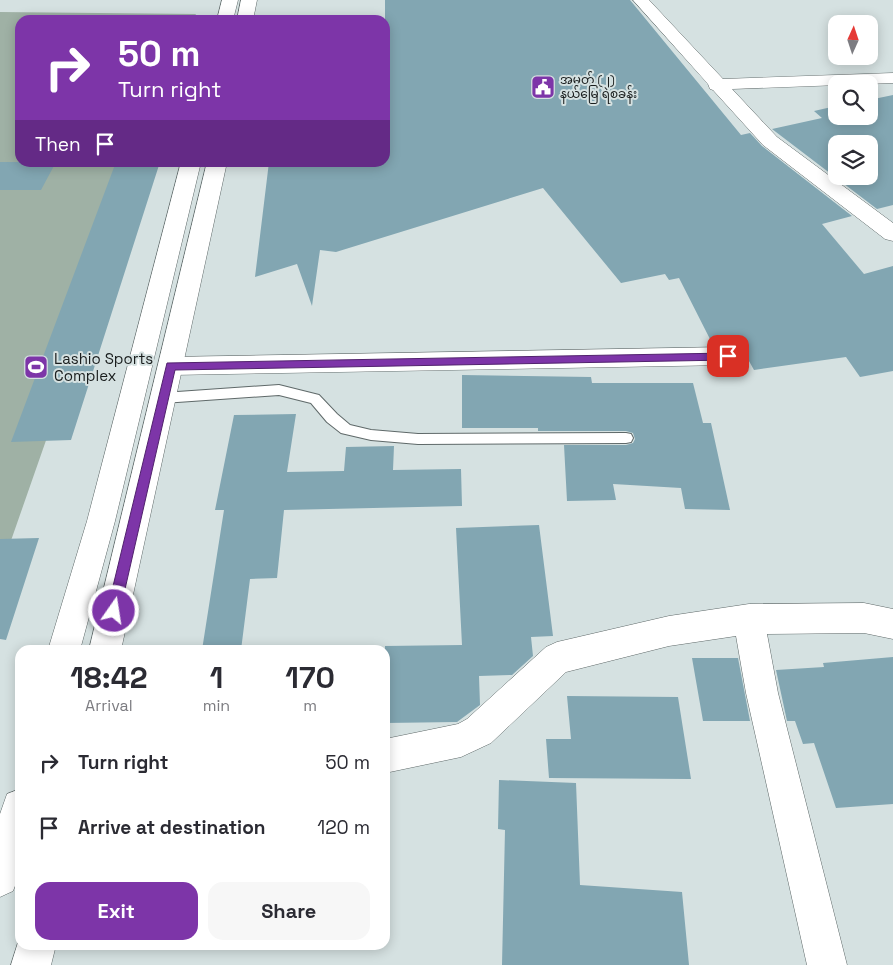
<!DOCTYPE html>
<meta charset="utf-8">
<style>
:root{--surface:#fff;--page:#f7f7f7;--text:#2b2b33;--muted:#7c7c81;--accent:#7d35a8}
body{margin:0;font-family:"Space Grotesk","Noto Sans Myanmar",sans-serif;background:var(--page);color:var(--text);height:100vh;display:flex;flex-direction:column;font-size:19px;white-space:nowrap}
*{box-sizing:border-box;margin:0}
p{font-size:16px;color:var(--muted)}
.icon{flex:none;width:28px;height:28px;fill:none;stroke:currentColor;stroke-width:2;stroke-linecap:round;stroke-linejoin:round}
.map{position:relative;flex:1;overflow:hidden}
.drawer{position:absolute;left:15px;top:645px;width:375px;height:305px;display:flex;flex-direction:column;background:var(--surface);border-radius:15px;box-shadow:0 2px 12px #0003}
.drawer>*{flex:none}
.guide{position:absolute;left:15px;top:15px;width:375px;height:152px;border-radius:15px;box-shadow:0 2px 12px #0003;background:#7d35a8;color:#fff;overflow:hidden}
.needle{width:32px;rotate:3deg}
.tools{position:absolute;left:828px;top:15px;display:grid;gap:10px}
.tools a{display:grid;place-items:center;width:50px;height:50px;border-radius:10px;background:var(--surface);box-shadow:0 2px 12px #0003;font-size:25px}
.pin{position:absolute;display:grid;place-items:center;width:42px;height:42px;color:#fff;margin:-21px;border-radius:10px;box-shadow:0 2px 8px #0006}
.me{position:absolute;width:55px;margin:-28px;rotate:13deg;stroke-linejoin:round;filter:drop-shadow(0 0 4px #0008)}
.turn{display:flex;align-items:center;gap:18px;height:105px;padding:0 20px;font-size:22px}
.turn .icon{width:65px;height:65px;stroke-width:2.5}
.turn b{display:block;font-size:35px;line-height:42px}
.then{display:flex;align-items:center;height:48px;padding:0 20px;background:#0003;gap:10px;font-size:19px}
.eta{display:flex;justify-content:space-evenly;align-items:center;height:85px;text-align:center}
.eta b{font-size:30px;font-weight:800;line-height:35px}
.button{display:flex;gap:10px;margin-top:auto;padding:10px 20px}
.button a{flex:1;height:58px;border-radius:15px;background:var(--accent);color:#fff;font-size:20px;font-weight:800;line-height:58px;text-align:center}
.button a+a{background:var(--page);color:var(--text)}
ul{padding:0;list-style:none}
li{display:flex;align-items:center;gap:15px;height:65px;padding:0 20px}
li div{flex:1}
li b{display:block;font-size:19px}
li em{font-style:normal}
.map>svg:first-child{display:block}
.green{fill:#9fb1a5}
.building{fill:#82a6b2;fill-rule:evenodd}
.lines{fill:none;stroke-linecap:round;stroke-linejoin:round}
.lane-casing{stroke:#5f6969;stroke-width:2}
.street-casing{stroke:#5f6969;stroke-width:1}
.primary-casing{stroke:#5f6969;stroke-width:1}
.lane{fill:#fff;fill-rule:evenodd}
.street{fill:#fff;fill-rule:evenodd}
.primary{fill:#fff;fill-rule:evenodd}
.route{fill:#7d35a8;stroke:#51226d}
.labels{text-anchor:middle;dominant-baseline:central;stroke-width:4;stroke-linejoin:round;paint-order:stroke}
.far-poi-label{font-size:12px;fill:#191d1d;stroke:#d5e1e1;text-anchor:start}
.poi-label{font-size:15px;fill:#191d1d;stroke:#d5e1e1;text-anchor:start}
</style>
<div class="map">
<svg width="893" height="965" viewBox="0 0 893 965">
<rect width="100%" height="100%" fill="#d5e1e1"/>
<path class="green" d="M 0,12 L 196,14 L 193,20 L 20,20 L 20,162 L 143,163 L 0,572 Z"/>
<path class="building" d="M 385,0 L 630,0 L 741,135 L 750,133 L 762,146 L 852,216 L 822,224 L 864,274 L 893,266 L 893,371 L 860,377 L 846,357 L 754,370 L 744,352 L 741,353 L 737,347 L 713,345 L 679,278 L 669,280 L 665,274 L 621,283 L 543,188 L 336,252 L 320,250 L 312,306 L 297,264 L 255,277 L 269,162 L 385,162 Z
M 893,95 L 893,205 L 877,209 L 772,129 L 822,118 L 814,111 L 836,106 L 836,116 L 869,116 L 869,100 ZM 836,144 L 869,144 L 869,176 L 836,176 Z
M 0,162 L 56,162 L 41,190 L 0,190 Z
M 116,162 L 160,162 L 71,440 L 11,442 Z
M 462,375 L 591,377 L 592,383 L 693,383 L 703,423 L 711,423 L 730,510 L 685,509 L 681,488 L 613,484 L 616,500 L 567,501 L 564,445 L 626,445 L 633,443 L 635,439 L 633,433 L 626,431 L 538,431 L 538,428 L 462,428 Z
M 296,414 L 287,472 L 344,471 L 346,447 L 394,446 L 393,470 L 461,469 L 462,506 L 284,510 L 277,578 L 250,579 L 241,650 L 202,650 L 224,510 L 215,510 L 234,415 Z
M 539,525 L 553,636 L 531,637 L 533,656 L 512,675 L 479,676 L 480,705 L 457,722 L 385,723 L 385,646 L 462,645 L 456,528 Z
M 39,538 L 6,640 L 0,639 L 0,539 Z
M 893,657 L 893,804 L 836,808 L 814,743 L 803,744 L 795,721 L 787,721 L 776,670 L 824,667 L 823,663 Z
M 692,658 L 738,658 L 750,721 L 703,721 Z
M 567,696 L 678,697 L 691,779 L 549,778 L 546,739 L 571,739 Z
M 499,780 L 576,783 L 580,885 L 682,892 L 689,965 L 502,965 L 505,830 L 498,829 Z"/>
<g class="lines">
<g class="lane-casing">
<path id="lane" d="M 279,385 L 319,395 L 337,414 L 350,425 L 371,430 L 418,434 L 626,433 L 631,434 L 633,438 L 631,442 L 626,443 L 418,444 L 371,440 L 341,433 L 327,422 L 311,403 L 279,395 L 163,403 L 157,398 L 163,393 Z"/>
</g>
<g class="street-casing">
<path id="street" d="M 633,0 L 649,0 L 723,79 L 893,73 L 893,83 L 732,89 L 777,137 L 893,223 L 893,241 L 885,239 L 763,145 L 713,90 L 710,89 L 708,84 Z
M 728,347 L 737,349 L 740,356 L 737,363 L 728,365 L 171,375 L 162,373 L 159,366 L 162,359 L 171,357 Z
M 864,603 L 893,609 L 893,639 L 864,633 L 767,634 L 778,693 L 847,965 L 807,965 L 746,693 L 736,636 L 669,646 L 566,672 L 491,743 L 461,757 L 385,773 L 385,739 L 458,724 L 467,719 L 546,647 L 557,642 L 669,616 L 749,604 Z"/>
</g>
<g class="primary-casing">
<path id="primary" d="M 222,0 L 238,0 L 233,20 L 217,20 Z
M 241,0 L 257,0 L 253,20 L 237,20 Z
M 181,162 L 201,162 L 115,521 L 80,650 L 48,650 L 87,521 Z
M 207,162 L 227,162 L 121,650 L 89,650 Z
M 20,789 L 20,873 L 13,891 L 0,897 L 0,814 L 7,794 Z
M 20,936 L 20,945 L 56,945 L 51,965 L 11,965 Z"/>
</g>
<use href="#lane" class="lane"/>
<use href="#street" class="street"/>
<use href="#primary" class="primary"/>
</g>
<path class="route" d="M 728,353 L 733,356 L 728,360 L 175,370 L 120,611 L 118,616 L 114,617 L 109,616 L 107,611 L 167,363 Z"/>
<defs>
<g id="civic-square" transform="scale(1.25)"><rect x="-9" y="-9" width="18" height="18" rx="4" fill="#7d35a8" stroke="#d5e1e1"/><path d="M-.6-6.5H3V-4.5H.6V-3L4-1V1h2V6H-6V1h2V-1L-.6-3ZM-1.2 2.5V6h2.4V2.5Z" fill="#fff"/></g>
<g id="stadium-square" transform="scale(1.25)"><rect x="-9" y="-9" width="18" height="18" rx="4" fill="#7d35a8" stroke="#d5e1e1"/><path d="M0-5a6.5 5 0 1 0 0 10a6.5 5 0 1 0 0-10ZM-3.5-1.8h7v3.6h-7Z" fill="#fff"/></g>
</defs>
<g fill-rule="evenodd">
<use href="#civic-square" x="543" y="87"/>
<use href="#stadium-square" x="36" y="367"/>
</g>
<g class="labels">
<g class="far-poi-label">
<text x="560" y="80">အမှတ် (၂)<tspan x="560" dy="14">နယ်မြေ ရဲစခန်း</tspan></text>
</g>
<g class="poi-label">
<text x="54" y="358">Lashio Sports<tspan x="54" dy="17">Complex</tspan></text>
</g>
</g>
</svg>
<div class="tools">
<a><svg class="needle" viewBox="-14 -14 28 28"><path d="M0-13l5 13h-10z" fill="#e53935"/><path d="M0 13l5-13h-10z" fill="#7c7c81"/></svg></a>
<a><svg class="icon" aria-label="search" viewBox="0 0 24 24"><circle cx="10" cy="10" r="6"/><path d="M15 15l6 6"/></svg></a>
<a><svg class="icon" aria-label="layers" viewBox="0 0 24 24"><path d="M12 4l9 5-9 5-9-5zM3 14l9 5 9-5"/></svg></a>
</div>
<div class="pin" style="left:728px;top:356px;background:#d93025"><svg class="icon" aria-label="arrive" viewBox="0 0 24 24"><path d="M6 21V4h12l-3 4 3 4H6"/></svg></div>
<svg class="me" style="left:114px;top:611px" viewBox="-20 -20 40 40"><circle r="17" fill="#7d35a8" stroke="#fff" stroke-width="3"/><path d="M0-11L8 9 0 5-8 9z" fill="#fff"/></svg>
<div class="guide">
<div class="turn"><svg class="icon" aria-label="right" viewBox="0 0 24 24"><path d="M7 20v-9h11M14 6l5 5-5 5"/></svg><div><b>50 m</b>Turn right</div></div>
<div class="then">Then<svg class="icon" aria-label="arrive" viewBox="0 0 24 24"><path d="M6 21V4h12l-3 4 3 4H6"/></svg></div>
</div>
<section class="drawer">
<div class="eta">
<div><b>18:42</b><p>Arrival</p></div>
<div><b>1</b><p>min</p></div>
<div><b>170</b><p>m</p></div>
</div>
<ul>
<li><svg class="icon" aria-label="right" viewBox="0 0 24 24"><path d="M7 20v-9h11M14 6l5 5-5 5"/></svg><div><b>Turn right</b></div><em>50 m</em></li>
<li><svg class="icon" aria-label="arrive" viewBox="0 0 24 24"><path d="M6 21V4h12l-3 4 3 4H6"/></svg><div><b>Arrive at destination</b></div><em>120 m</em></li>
</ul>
<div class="button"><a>Exit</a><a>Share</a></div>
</section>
</div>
